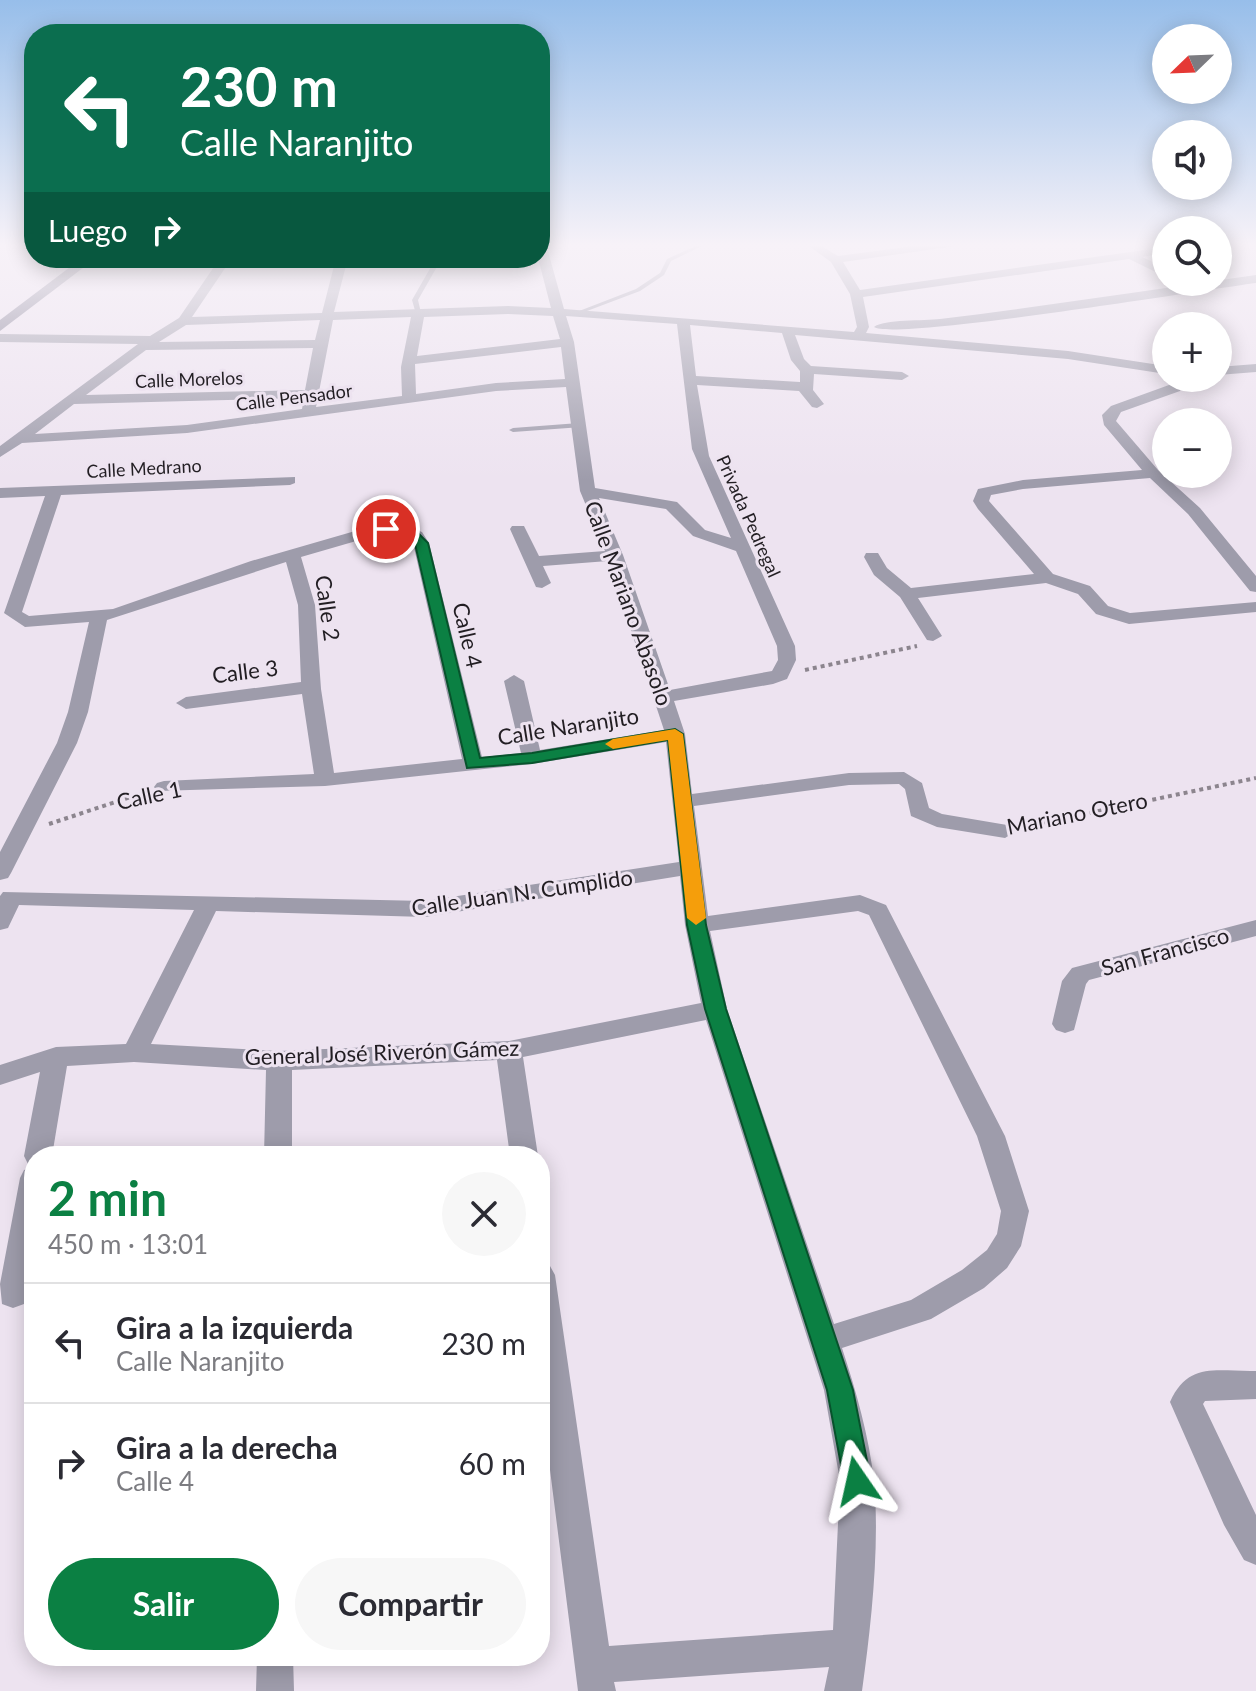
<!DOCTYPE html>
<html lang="es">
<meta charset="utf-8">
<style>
:root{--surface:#fff;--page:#f7f7f7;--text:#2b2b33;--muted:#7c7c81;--line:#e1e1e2;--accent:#0b8043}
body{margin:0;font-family:Lato,sans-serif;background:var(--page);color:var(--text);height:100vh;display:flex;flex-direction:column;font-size:30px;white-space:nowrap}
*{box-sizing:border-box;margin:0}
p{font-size:26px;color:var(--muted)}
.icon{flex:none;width:44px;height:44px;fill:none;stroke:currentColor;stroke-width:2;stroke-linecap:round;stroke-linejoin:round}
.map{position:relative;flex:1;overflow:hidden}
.drawer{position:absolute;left:24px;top:1146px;width:526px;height:520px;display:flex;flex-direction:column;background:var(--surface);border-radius:32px;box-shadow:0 4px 20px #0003}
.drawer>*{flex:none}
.top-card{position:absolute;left:24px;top:24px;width:526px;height:244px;border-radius:32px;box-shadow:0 4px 20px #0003;background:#0b6e4f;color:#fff;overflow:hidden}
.needle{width:52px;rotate:247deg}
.fabs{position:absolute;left:1152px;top:24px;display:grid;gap:16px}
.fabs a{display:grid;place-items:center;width:80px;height:80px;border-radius:50%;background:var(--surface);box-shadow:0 4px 20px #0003;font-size:40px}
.pin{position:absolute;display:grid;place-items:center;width:68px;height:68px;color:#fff;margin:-34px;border:4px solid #fff;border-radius:50%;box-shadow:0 2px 8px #0007}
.me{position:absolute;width:88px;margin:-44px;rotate:349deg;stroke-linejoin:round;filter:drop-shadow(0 0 6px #0008)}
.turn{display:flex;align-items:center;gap:28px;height:168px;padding:0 24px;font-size:36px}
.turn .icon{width:104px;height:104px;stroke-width:2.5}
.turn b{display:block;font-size:56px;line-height:68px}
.then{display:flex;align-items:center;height:76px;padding:0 24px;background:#0003;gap:16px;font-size:30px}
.round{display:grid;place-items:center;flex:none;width:84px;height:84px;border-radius:42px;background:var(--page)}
.overview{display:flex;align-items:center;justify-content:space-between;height:136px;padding:0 24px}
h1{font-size:48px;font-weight:700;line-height:60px;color:var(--accent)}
.button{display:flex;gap:16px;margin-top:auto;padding:16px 24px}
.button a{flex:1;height:92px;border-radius:48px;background:var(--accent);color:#fff;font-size:32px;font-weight:700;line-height:92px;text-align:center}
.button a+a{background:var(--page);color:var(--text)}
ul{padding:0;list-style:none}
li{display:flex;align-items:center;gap:24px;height:120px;padding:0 24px;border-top:2px solid var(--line)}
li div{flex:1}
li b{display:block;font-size:30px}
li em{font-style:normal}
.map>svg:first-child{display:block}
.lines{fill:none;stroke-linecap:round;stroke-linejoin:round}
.path{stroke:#8c858e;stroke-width:4;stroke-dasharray:4 4;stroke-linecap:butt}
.lane{fill:#9e9cab;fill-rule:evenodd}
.street{fill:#9e9cab;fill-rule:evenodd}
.secondary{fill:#7b788e;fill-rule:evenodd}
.route{fill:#0b8043;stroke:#07532c;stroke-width:2}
.slow{fill:#f59e0b}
.labels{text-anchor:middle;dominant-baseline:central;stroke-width:6;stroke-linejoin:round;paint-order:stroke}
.far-street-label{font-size:18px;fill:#221e23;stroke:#ede3f0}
.street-label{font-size:22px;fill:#221e23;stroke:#ede3f0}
</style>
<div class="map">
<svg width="1256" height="1691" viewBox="0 0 1256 1691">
<rect width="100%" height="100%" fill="#ede3f0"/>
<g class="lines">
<path class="path" d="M 805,670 L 917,646
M 49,824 L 143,793
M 1027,826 L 1256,778"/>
<path class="lane" d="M 700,244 L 706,244 L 671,261 L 664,275 L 640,291 L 579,314 L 574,313 L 636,289 L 660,273 L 667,259 Z
M 436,258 L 442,258 L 418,300 L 421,313 L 416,314 L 412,300 Z
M 579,423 L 582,423 L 582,427 L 513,432 L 509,430 L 513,428 Z"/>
<path class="street" d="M 540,244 L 546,244 L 564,309 L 854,332 L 857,327 L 850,294 L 831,262 L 806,244 L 818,244 L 838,256 L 929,244 L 955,244 L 949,247 L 843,262 L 860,290 L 1166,247 L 1166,253 L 1142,257 L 1166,268 L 1166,277 L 1129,259 L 863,297 L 869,327 L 866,333 L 1068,351 L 1166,366 L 1166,374 L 1068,359 L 795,335 L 804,359 L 811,366 L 902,372 L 909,376 L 902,380 L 814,374 L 813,390 L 824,404 L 817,408 L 812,407 L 799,391 L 697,385 L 709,456 L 795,646 L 796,660 L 787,679 L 773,684 L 674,701 L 685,734 L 692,794 L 849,773 L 904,772 L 922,783 L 929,808 L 942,814 L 1013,826 L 1016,831 L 1005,838 L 937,827 L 911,816 L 905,789 L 899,784 L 849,785 L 694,806 L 708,916 L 860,895 L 886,905 L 1005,1136 L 1029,1211 L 1021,1246 L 1007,1268 L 984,1288 L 931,1319 L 842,1348 C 856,1391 869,1436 874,1481 C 880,1546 871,1627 862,1691 L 824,1691 L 829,1667 L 614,1682 L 616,1691 L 578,1691 L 540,1391 L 540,1262 L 550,1266 L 555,1275 L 609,1646 L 833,1630 L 840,1481 L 824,1390 L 706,1020 L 523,1057 L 538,1156 L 510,1156 L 497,1060 L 292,1070 L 292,1156 L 264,1156 L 266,1070 L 134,1062 L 67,1066 L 52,1156 L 34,1156 L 34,1166 L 28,1164 L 24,1156 L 40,1072 L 0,1085 L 0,1065 L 56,1047 L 126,1044 L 194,910 L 19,905 L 8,928 L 0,930 L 0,896 L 3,892 L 425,901 L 679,862 L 666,742 L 532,764 L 325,786 L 157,791 L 154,787 L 157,783 L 164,781 L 314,774 L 302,694 L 186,709 L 176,703 L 186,697 L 301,682 L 298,605 L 286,562 L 107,620 L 88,712 L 77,743 L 11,873 L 8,878 L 0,880 L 0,852 L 57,743 L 68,712 L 89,622 L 25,627 L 4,613 L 45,496 L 0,498 L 0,488 L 295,477 L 295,483 L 290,485 L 61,495 L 22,612 L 29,616 L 113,609 L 251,561 L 369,527 L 406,526 L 422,532 L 429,543 L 482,757 L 521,753 L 504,681 L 514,675 L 524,681 L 540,750 L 664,730 L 608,561 L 543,566 L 551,583 L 542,588 L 536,587 L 510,529 L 512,526 L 524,526 L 539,556 L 605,551 L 580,491 L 566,387 L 496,391 L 187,433 L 22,443 L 0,457 L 0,446 L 138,344 L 0,342 L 0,334 L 150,336 L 179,318 L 220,258 L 232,258 L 192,317 L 322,313 L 336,258 L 348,258 L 334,312 L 508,306 L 551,308 L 538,258 ZM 508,314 L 553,316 L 560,339 L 417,356 L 424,317 ZM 566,316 L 677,324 L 692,449 L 731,538 L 705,530 L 677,502 L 595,488 L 574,342 ZM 411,317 L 401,367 L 402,396 L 316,407 L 333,320 ZM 320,320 L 315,340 L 159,342 L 186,325 ZM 690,325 L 782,333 L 791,360 L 800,371 L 800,382 L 696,376 ZM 561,347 L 565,379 L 496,383 L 416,394 L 415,364 ZM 313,348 L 305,390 L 86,395 L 146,350 ZM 304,398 L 302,409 L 187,425 L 35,434 L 74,404 ZM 599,498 L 666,509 L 693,536 L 736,551 L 777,646 L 778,660 L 772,671 L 670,690 L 623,555 ZM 398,534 L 410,538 L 413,543 L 462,759 L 334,773 L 321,689 L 315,605 L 301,557 L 370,537 ZM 680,876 L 685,925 L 701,1003 L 509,1041 L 279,1051 L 151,1044 L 216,911 L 425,917 ZM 858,911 L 869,915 L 977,1136 L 1001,1211 L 997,1234 L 987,1250 L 962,1270 L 911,1300 L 834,1324 L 727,1009 L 710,931 Z
M 1256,275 L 1256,283 C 1209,289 893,341 874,327 C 884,319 924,321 940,319 C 1045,306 1152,290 1256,275 Z
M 1256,364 L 1256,372 L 1218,375 L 1218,367 Z
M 1173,378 L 1187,378 L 1180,391 L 1121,412 L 1116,421 L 1158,470 L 1200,508 L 1256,576 L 1256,592 L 1250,591 L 1188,514 L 1150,478 L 1023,489 L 991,495 L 989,501 L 1053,574 L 1090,586 L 1108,606 L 1130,613 L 1256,602 L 1256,612 L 1129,624 L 1096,614 L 1078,594 L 1046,583 L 918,598 L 942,636 L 933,641 L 927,640 L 900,597 L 874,575 L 864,557 L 866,553 L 878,553 L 887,568 L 911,588 L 1034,574 L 978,509 L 973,501 L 978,489 L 1023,480 L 1142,470 L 1104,425 L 1102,415 L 1111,406 L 1169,385 Z
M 1256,920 L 1256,936 L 1089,980 L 1086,984 L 1074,1030 L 1065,1033 L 1056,1030 L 1052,1024 L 1062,981 L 1072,968 Z
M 34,1167 C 34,1210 43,1265 24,1304 L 13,1308 L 2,1304 L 0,1284 L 20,1178 L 24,1170 Z
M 1256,1371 L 1256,1399 L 1205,1401 L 1203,1404 L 1256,1515 L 1256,1565 L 1244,1560 L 1224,1525 L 1170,1402 C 1189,1361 1216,1372 1256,1371 Z
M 257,1656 L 293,1656 L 294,1691 L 256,1691 Z"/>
<path class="secondary" d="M 82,258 L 96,258 L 0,331 L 0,320 Z"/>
</g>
<linearGradient id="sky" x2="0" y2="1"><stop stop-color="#97beea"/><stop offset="0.51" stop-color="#f7f2f8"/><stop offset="1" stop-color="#f7f2f8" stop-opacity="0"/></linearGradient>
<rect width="1256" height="480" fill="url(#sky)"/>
<path class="route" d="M 386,525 L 414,529 L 428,543 L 480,758 L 532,753 L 675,729 L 683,734 L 706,925 L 726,1009 L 853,1390 L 871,1481 L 867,1490 L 857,1494 L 848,1490 L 844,1481 L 827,1390 L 705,1009 L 687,925 L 668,740 L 532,763 L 467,768 L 415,544 L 405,535 L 381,532 L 381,526 Z"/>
<path class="slow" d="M 675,729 L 683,734 L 706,918 L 696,925 L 687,918 L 668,740 L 613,749 L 605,744 L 613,739 Z"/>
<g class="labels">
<g class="far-street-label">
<text transform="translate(189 379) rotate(-2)">Calle Morelos</text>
<text transform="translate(294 397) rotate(-7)">Calle Pensador</text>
<text transform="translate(144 468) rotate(-3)">Calle Medrano</text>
<text transform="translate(749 516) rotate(66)">Privada Pedregal</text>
</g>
<g class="street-label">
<text transform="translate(629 603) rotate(70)">Calle Mariano Abasolo</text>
<text transform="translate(328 608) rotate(82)">Calle 2</text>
<text transform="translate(468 635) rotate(77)">Calle 4</text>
<text transform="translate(245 671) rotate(-7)">Calle 3</text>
<text transform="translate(568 726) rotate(-9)">Calle Naranjito</text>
<text transform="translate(149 795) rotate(-12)">Calle 1</text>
<text transform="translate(1077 813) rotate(-11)">Mariano Otero</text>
<text transform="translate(522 892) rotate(-8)">Calle Juan N. Cumplido</text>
<text transform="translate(1165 951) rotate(-15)">San Francisco</text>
<text transform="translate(382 1052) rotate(-2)">General José Riverón Gámez</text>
</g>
</g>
</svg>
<div class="fabs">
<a><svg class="needle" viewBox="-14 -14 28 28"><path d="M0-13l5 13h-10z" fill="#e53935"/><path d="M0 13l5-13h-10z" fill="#7c7c81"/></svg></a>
<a><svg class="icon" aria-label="sound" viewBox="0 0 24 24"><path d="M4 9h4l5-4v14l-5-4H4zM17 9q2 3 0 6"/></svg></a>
<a><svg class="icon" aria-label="search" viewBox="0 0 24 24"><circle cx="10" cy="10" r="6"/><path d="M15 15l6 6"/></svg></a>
<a>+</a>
<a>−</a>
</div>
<div class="pin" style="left:386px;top:529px;background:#d93025"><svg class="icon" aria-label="arrive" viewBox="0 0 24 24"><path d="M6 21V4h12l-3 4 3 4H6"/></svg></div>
<svg class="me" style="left:857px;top:1481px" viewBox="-20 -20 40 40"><path d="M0-17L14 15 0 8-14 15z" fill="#0b8043" stroke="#fff" stroke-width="4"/></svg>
<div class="top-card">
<div class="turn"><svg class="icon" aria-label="left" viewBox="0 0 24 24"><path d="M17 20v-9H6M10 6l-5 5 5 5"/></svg><div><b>230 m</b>Calle Naranjito</div></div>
<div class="then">Luego<svg class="icon" aria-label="right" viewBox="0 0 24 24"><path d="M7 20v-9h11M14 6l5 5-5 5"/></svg></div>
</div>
<section class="drawer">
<div class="overview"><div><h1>2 min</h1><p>450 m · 13:01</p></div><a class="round"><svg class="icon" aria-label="close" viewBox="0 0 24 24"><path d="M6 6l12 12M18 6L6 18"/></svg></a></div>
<ul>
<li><svg class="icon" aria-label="left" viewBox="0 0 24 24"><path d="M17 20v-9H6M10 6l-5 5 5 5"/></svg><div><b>Gira a la izquierda</b><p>Calle Naranjito</p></div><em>230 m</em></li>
<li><svg class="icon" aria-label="right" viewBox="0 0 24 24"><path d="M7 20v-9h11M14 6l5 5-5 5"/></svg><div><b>Gira a la derecha</b><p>Calle 4</p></div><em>60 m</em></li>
</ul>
<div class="button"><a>Salir</a><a>Compartir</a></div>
</section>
</div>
